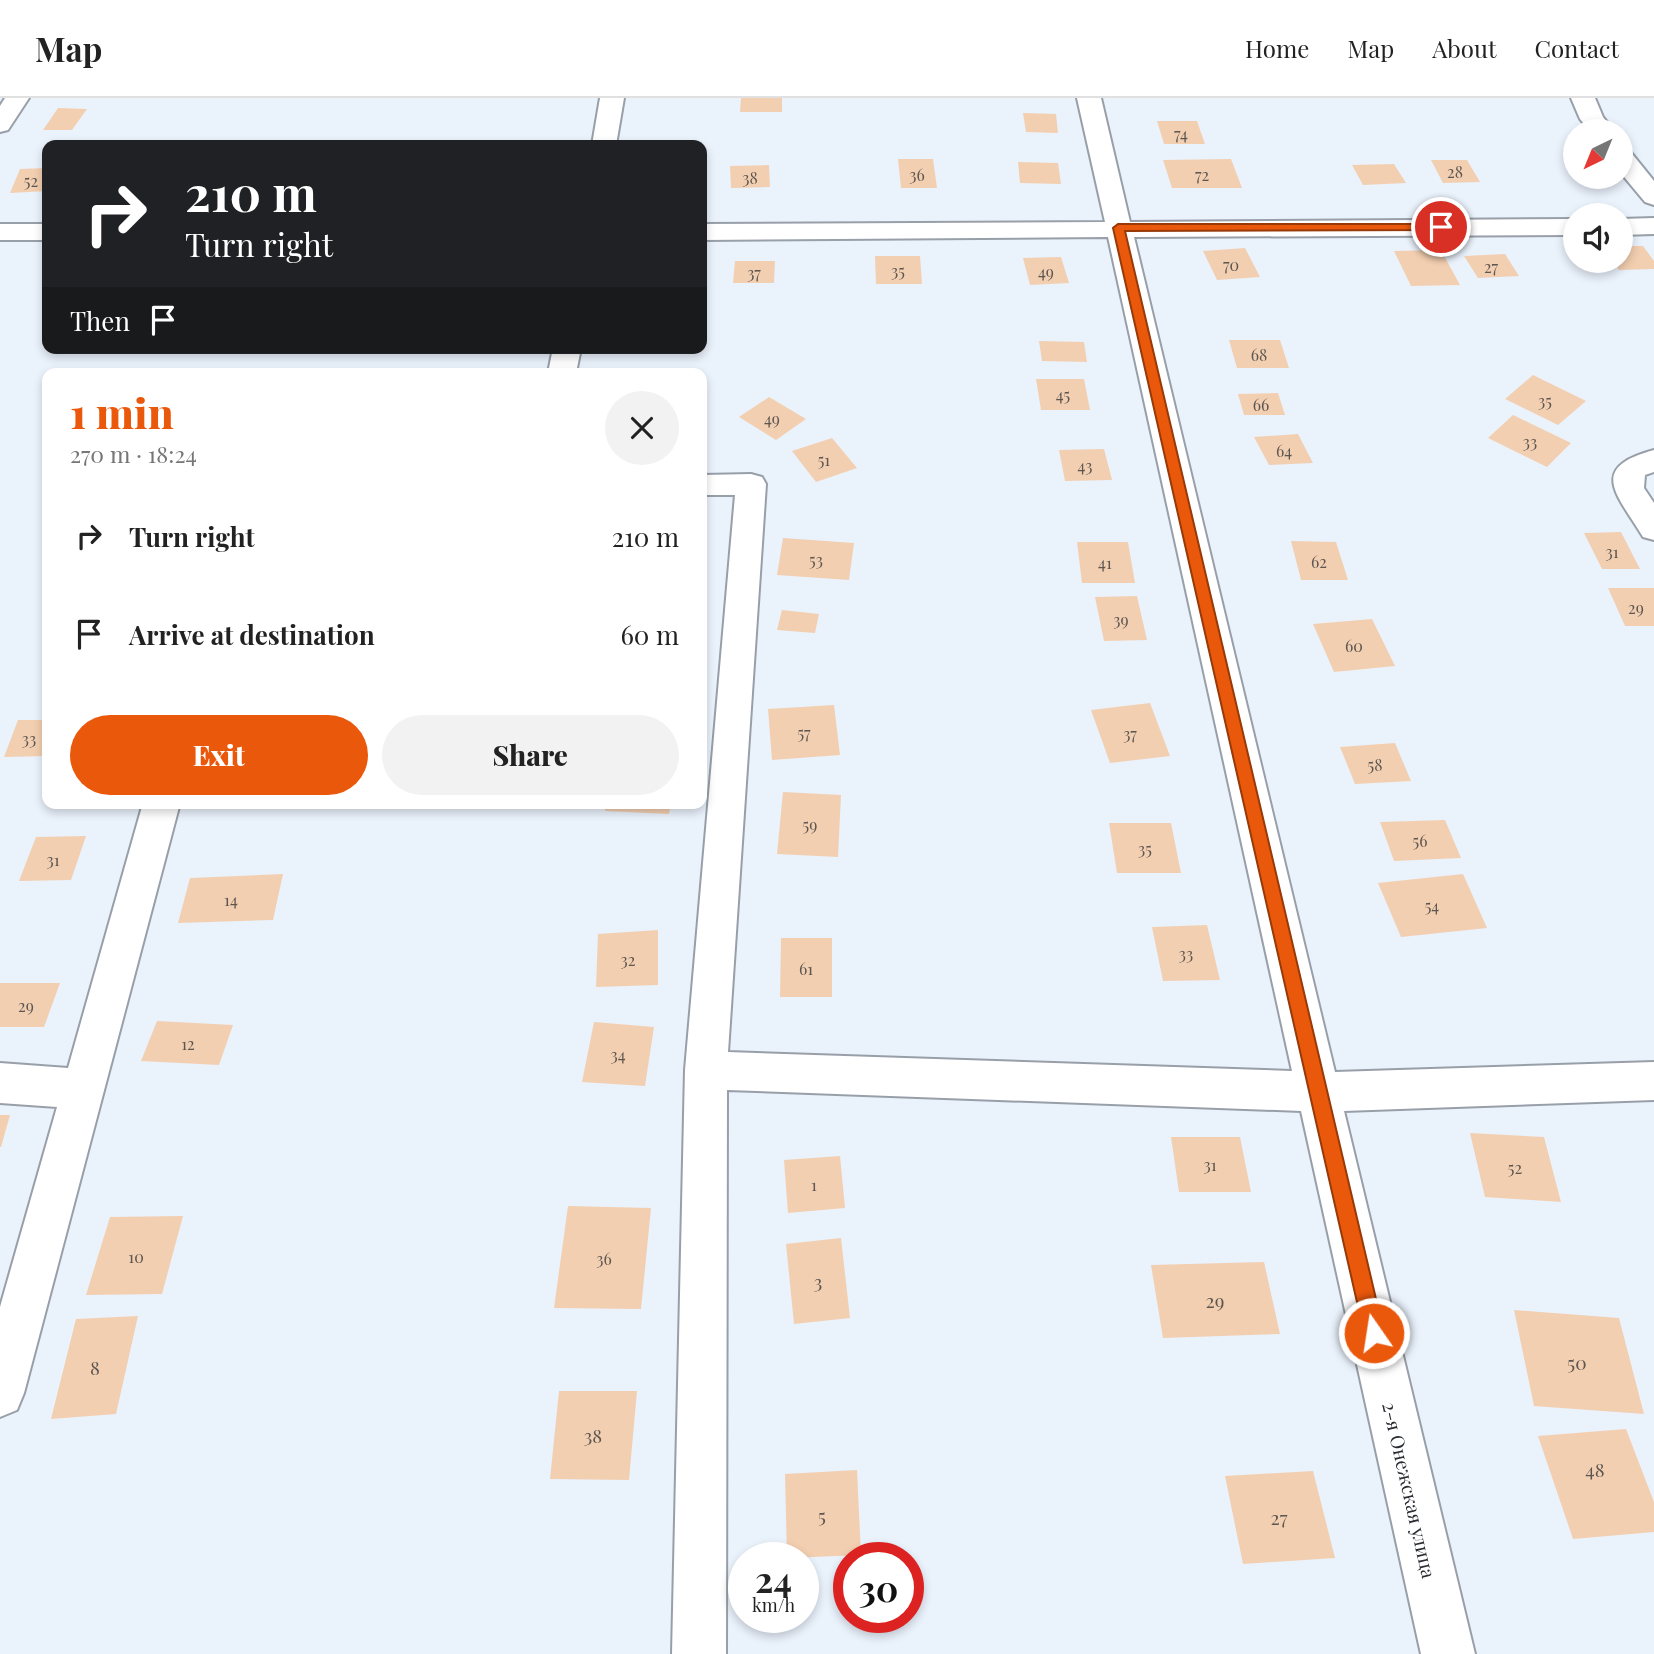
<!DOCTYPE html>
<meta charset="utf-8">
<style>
:root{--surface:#fff;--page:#f2f2f2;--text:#222;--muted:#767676;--line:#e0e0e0;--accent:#ea580c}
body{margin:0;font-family:"Playfair Display",serif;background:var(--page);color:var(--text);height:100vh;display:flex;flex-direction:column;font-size:26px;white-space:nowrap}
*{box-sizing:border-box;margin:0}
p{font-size:23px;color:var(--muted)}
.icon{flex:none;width:38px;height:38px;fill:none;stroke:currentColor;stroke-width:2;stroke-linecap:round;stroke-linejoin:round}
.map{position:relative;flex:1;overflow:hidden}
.details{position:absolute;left:42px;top:270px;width:665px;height:441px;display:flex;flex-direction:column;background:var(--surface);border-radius:14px;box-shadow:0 4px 10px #0003}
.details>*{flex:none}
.banner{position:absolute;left:42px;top:42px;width:665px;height:214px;border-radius:14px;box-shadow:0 4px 10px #0003;background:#202124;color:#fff;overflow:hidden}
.needle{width:46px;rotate:223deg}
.buttons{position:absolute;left:1563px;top:21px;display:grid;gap:14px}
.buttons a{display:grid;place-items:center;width:70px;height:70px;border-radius:50%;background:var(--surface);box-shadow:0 4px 10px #0003;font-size:35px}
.speed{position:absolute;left:728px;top:1444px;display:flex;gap:14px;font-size:35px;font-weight:700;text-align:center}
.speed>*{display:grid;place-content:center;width:91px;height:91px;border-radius:50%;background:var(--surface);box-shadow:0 4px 10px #0003;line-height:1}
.speed small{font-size:18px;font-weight:400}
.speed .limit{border:10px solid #d22;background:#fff;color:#111}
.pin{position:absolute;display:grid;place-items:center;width:60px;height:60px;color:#fff;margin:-30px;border:4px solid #fff;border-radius:50%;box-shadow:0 2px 7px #0007}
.me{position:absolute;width:77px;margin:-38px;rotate:347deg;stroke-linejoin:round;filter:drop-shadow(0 0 5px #0008)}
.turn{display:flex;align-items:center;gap:24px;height:147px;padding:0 28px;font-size:32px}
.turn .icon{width:91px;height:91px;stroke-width:2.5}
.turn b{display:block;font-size:49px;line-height:60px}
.then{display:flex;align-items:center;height:66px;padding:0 28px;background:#0003;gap:14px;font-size:26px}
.round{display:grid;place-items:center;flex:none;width:74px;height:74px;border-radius:37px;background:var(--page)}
.head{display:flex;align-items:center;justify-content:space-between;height:119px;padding:0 28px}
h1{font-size:42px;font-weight:800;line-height:52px;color:var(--accent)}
.cta{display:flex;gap:14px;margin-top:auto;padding:14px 28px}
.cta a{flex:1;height:80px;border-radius:42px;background:var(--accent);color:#fff;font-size:28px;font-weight:800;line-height:80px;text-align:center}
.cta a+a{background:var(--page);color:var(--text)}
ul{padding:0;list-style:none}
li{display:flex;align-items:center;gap:21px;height:98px;padding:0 28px}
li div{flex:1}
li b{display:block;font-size:26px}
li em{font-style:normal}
header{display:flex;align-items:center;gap:42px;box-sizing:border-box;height:98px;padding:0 35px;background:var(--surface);border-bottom:2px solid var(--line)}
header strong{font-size:33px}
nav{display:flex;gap:38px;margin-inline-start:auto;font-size:24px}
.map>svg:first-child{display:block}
.building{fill:#f3cfb1}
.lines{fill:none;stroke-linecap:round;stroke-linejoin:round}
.minor-casing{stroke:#989fa9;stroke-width:4}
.minor{fill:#fff;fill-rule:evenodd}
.route{fill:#ea580c;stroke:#983908;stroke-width:2}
.labels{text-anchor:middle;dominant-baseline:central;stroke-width:5;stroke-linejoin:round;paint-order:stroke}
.number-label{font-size:16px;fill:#5c5550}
.near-number-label{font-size:19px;fill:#5c5550}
.street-label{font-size:19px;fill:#292c30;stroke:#fff}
</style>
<header>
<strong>Map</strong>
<nav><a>Home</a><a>Map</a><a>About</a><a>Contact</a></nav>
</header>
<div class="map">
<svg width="1654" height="1556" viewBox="0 0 1654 1556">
<rect width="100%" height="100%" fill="#eaf2fc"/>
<path class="building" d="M 741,0 L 782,0 L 782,14 L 740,14 Z
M 58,10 L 87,11 L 72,32 L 43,32 Z
M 1023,15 L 1056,16 L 1058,35 L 1026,34 Z
M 1157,23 L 1197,23 L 1205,46 L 1164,46 Z
M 898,61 L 933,61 L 937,90 L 901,90 Z
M 1231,61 L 1242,90 L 1172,90 L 1163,62 Z
M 1431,62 L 1467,62 L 1480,84 L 1443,85 Z
M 1018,64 L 1058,65 L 1061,86 L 1020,85 Z
M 1394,66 L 1406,85 L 1363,87 L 1352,67 Z
M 769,67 L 770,89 L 731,90 L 730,68 Z
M 47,70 L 47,93 L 10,95 L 20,71 Z
M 1577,79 L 1610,79 L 1614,84 L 1582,85 Z
M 1620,148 L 1643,148 L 1654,163 L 1654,171 L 1619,172 L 1612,163 L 1620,163 Z
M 1245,150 L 1260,179 L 1217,182 L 1203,153 Z
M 1441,152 L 1460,187 L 1411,188 L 1394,153 Z
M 1505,156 L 1519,178 L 1478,180 L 1464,158 Z
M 875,158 L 920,158 L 922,186 L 876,186 Z
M 1061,159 L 1069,185 L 1030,187 L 1023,160 Z
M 735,163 L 775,163 L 774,185 L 733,185 Z
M 1229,242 L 1280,242 L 1289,270 L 1237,270 Z
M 1039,243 L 1084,244 L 1087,264 L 1042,263 Z
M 1533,277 L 1586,303 L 1558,327 L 1505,301 Z
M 1036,281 L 1084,281 L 1090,312 L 1041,312 Z
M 1278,295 L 1285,317 L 1244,317 L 1238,296 Z
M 769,299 L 806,321 L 776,342 L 739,319 Z
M 1513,317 L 1571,345 L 1547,369 L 1488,340 Z
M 1298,336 L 1313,365 L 1269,367 L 1254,339 Z
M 832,340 L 857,370 L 816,384 L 792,353 Z
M 1104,351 L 1112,382 L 1065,383 L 1059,352 Z
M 1621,434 L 1640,471 L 1602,471 L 1584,435 Z
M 783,440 L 854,445 L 849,482 L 777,477 Z
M 1291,443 L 1336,444 L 1348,482 L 1301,482 Z
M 1077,444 L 1128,444 L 1135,485 L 1082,485 Z
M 1608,490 L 1654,490 L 1654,528 L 1625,528 Z
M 1137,498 L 1147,542 L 1104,543 L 1095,499 Z
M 782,512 L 819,516 L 815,535 L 777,532 Z
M 1372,521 L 1395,568 L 1334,574 L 1313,526 Z
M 1150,605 L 1170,658 L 1110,665 L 1091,612 Z
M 834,607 L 840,657 L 772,662 L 768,611 Z
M 18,622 L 47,622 L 47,658 L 4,659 Z
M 1395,645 L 1411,683 L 1355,686 L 1340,649 Z
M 783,694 L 841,697 L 838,759 L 777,756 Z
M 606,705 L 671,705 L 669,716 L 605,713 Z
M 1445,722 L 1461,760 L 1394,763 L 1380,724 Z
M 1109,725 L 1171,725 L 1181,775 L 1117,775 Z
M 86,738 L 71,782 L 19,783 L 36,739 Z
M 283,776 L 273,822 L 178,825 L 190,780 Z
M 1463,776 L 1487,830 L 1401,839 L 1378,785 Z
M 1207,827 L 1220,882 L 1163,883 L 1152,829 Z
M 658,832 L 658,887 L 596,889 L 598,836 Z
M 781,840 L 832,840 L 832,899 L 780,899 Z
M 0,885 L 60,885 L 44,929 L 0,929 Z
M 157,923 L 233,927 L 219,967 L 141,963 Z
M 594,924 L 654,929 L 645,988 L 582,984 Z
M 0,1017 L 10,1017 L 1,1049 L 0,1049 Z
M 1470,1035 L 1544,1039 L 1561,1104 L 1485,1099 Z
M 1171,1039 L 1240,1039 L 1251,1094 L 1179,1094 Z
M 840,1058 L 845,1110 L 788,1115 L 784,1062 Z
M 568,1108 L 651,1110 L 641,1211 L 554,1210 Z
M 183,1118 L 162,1196 L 86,1197 L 110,1119 Z
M 841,1140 L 850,1220 L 794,1226 L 786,1146 Z
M 1264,1164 L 1280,1236 L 1163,1240 L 1151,1167 Z
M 1514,1212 L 1619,1220 L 1644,1316 L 1534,1308 Z
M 138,1218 L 116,1316 L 51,1321 L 76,1221 Z
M 559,1293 L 637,1293 L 629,1382 L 550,1381 Z
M 1626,1331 L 1654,1404 L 1654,1434 L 1573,1441 L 1538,1338 Z
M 857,1372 L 861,1457 L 787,1460 L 785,1376 Z
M 1313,1373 L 1335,1460 L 1243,1466 L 1225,1378 Z"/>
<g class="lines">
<g class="minor-casing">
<path id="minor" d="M 5,0 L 29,0 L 8,32 L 0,34 L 0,8 Z
M 600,0 L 624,0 L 616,47 L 592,47 Z
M 1077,0 L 1101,0 L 1130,124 L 1575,121 L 1575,137 L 1134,139 L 1335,974 L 1654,964 L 1654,1002 L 1344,1013 L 1475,1556 L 1421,1556 L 1301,1013 L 727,992 L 726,1556 L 672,1556 L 685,972 L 735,397 L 702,397 L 702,377 L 751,376 L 762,379 L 766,386 L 728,954 L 1292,973 L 1108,139 L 702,142 L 702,126 L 1105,124 Z
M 1571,0 L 1595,0 L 1603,19 L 1614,33 L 1590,33 L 1580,21 Z
M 1620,50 L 1629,52 L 1654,83 L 1654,107 L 1645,104 L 1620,74 Z
M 1654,120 L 1654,136 L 1620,137 L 1620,121 Z
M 0,126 L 47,126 L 47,142 L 0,142 Z
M 553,250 L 581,250 L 576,275 L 548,275 Z
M 1654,352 L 1654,374 L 1645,377 L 1644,390 L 1654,405 L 1654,442 L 1643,439 C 1617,396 1587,370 1654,352 Z
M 143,705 L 180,705 L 24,1295 L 17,1312 L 0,1319 L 0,1209 L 57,1009 L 0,1005 L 0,965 L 68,970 Z"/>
</g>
<use href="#minor" class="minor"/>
</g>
<path class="route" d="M 1118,126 L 1441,126 L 1446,129 L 1441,132 L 1125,133 L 1384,1235 L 1381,1242 L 1374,1245 L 1367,1242 L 1364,1235 L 1113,130 Z"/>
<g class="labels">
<g class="number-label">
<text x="1181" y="35">74</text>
<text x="1455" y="73">28</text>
<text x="917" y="76">36</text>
<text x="1202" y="76">72</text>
<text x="750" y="79">38</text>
<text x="31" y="82">52</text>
<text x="1231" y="166">70</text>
<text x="1491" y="168">27</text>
<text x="898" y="172">35</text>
<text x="1046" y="173">49</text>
<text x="754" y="174">37</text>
<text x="1259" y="256">68</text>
<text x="1063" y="296">45</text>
<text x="1545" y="302">35</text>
<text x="1261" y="306">66</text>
<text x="772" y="320">49</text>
<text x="1530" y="343">33</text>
<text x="1284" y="352">64</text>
<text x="824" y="361">51</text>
<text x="1085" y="367">43</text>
<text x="1612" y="453">31</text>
<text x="816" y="461">53</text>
<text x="1319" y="463">62</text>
<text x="1105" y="464">41</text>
<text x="1636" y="509">29</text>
<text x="1121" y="521">39</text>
<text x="1354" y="547">60</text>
<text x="804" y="634">57</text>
<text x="1130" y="635">37</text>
<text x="29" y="640">33</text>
<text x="1375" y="666">58</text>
<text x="810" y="726">59</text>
<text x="1420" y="742">56</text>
<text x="1145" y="750">35</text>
<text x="53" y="761">31</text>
<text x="231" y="801">14</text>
<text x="1432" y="807">54</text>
<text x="1186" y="855">33</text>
<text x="628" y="861">32</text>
<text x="806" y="870">61</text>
<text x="26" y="907">29</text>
<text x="188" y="945">12</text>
<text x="618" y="956">34</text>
<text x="1210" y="1066">31</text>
<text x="1515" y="1069">52</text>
<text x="814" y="1086">1</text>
<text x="136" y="1158">10</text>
<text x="604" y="1160">36</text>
</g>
<g class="near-number-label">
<text x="818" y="1183">3</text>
<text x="1215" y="1202">29</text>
<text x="1577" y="1264">50</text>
<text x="95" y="1269">8</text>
<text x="593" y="1337">38</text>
<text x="1595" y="1371">48</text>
<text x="822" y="1417">5</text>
<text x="1279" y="1419">27</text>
</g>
<g class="street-label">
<text transform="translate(1410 1392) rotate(77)">2-я Онежская улица</text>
</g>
</g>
</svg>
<div class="buttons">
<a><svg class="needle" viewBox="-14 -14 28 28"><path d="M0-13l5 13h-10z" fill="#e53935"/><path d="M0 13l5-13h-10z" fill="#767676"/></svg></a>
<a><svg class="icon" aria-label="sound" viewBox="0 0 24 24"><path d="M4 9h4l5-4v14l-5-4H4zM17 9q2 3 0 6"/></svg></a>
</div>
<div class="speed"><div>24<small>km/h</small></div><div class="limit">30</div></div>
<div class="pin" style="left:1441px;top:129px;background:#d93025"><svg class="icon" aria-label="arrive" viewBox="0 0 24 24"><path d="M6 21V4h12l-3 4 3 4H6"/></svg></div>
<svg class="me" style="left:1374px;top:1235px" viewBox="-20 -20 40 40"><circle r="17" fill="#ea580c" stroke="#fff" stroke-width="3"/><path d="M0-11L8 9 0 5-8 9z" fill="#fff"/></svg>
<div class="banner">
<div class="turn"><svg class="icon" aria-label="right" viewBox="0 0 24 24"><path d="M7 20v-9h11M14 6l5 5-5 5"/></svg><div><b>210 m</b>Turn right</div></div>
<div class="then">Then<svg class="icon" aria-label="arrive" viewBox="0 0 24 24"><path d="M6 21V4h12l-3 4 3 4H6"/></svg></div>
</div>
<section class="details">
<div class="head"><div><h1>1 min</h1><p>270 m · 18:24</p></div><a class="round"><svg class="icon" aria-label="close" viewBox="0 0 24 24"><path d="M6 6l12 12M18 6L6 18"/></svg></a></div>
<ul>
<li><svg class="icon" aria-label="right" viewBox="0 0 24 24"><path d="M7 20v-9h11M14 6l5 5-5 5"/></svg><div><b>Turn right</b></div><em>210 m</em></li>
<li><svg class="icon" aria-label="arrive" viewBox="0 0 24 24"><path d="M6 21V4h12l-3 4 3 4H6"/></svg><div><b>Arrive at destination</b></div><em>60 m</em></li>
</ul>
<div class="cta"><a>Exit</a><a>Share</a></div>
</section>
</div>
